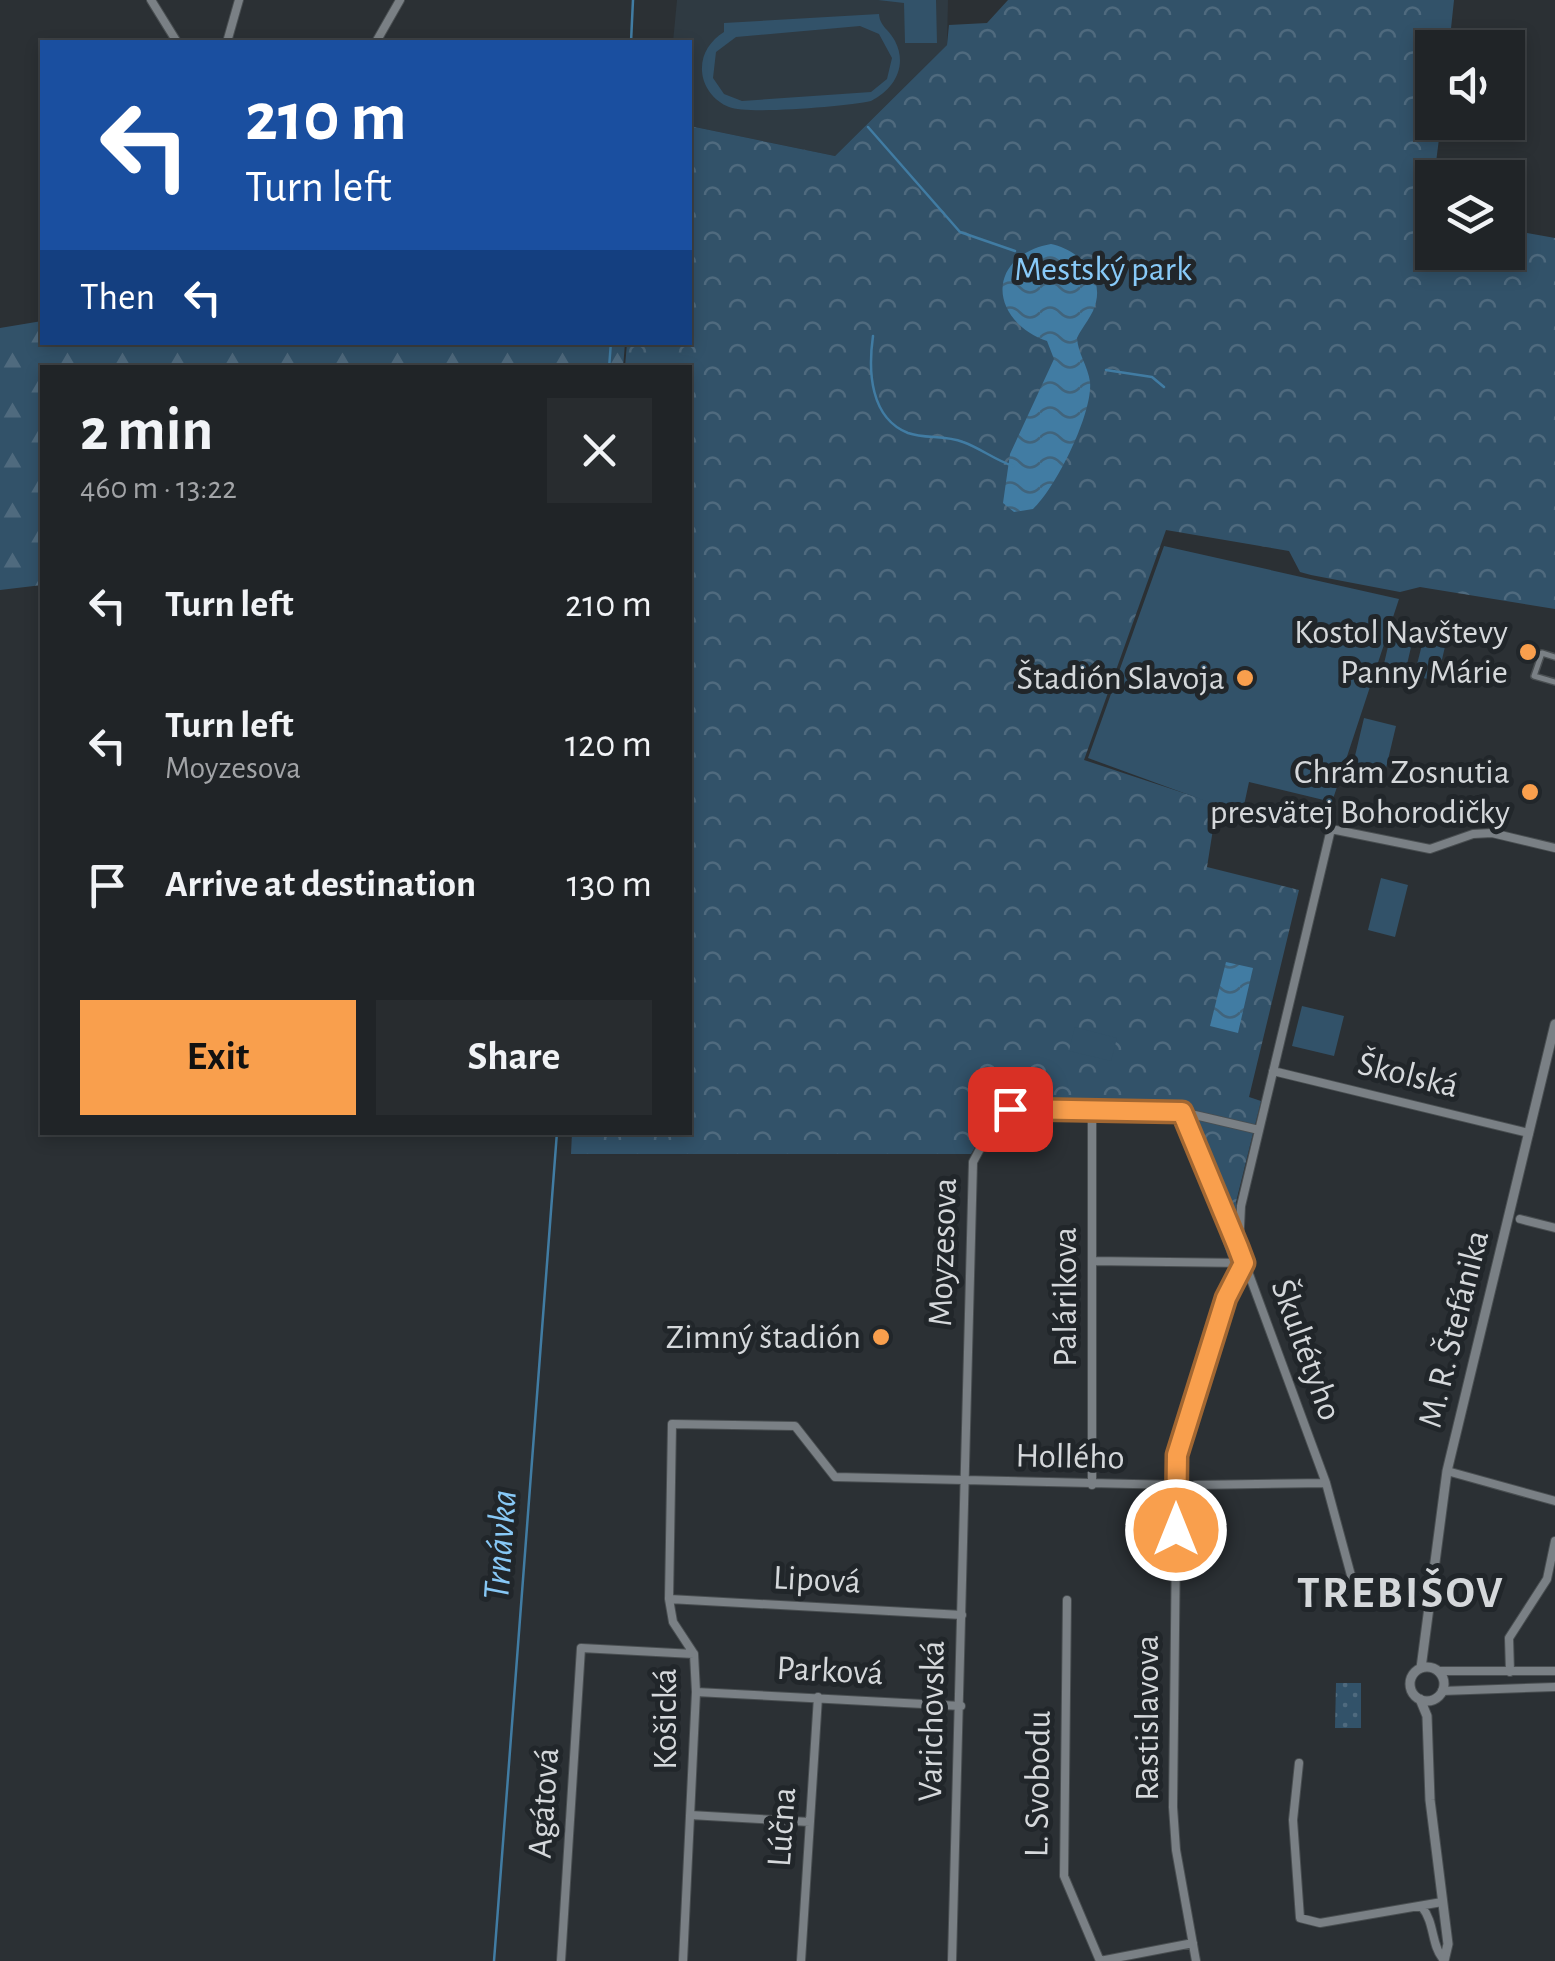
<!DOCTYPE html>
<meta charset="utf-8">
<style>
:root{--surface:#202427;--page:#282c2f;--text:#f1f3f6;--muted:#a2a4a7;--line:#3d4144;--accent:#f99f4d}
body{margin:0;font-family:"Alegreya Sans",sans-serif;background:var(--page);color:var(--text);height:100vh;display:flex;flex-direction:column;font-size:38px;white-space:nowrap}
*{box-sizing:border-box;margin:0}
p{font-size:32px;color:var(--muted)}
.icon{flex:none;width:55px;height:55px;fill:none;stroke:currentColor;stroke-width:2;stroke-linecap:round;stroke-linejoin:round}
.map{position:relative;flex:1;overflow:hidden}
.sheet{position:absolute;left:40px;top:365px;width:652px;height:770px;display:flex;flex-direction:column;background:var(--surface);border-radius:0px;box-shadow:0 5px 15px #0003,0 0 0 2px var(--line)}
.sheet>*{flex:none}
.top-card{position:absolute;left:40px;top:40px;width:652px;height:305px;border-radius:0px;box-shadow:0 5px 15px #0003,0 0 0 2px var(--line);background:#1a4fa0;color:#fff;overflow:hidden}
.controls{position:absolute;left:1415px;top:30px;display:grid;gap:20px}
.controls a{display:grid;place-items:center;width:110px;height:110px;border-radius:0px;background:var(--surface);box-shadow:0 5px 15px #0003,0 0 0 2px var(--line);font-size:50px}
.pin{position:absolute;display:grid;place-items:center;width:85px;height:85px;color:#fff;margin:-42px;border-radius:20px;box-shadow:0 5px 15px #0006}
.me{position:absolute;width:110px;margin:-55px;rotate:0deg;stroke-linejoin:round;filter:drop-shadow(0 0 8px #0008)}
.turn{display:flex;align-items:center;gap:35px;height:210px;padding:0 40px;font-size:45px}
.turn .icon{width:130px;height:130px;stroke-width:2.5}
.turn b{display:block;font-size:70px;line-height:85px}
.then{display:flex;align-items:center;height:95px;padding:0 40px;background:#0003;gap:20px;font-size:38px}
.round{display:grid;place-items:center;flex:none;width:105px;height:105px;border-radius:0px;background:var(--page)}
.summary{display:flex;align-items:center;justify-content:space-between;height:170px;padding:0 40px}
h1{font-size:60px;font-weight:700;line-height:75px}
.button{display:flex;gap:20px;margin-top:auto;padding:20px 40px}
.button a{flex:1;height:115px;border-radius:0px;background:var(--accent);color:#111;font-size:40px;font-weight:700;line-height:115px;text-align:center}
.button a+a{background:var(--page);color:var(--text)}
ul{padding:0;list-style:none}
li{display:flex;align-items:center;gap:30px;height:140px;padding:0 40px}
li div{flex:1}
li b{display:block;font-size:38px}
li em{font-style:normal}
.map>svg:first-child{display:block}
.built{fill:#2f3a42}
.grass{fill:url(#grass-dots)}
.forest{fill:url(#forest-firs)}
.park{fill:url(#park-crowns)}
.garden{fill:#325269;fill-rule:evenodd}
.water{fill:url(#water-waves)}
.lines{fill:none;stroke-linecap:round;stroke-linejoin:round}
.stream{stroke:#417ca3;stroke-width:2.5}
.pedestrian-casing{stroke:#494e51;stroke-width:8}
.minor-casing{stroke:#494e51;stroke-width:10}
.tertiary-casing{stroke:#494e51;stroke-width:11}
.pedestrian{stroke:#7a8085;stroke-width:5}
.minor{stroke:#7a8085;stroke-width:8}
.tertiary{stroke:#7a8085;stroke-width:9}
.route-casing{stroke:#a26732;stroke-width:25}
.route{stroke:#f99f4d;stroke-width:18}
.poi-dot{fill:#f99f4d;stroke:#21262a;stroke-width:4}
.labels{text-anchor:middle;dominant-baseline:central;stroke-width:10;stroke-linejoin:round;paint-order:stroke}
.park-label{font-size:35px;fill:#88caf8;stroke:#21262a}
.poi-label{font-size:35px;fill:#d5d8db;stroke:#21262a;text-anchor:end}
.street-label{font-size:35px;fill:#d5d8db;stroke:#21262a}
.water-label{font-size:38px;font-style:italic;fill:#87c8f6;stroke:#21262a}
.district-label{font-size:45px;font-weight:bold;letter-spacing:2.5px;fill:#d5d8db;stroke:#21262a}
</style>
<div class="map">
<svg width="1555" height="1961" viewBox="0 0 1555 1961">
<defs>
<pattern id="grass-dots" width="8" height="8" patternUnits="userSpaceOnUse" patternTransform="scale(2.5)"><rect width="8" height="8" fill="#325269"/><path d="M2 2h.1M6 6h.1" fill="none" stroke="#4f6a7e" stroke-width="1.8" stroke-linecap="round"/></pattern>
<pattern id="forest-firs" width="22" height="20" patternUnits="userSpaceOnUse" patternTransform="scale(2.5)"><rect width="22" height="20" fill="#325269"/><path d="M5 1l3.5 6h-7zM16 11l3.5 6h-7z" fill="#4f6a7e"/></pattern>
<pattern id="park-crowns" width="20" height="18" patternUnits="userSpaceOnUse" patternTransform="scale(2.5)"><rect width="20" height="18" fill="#325269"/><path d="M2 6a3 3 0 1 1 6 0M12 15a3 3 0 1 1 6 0" fill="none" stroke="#4f6a7e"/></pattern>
<pattern id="water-waves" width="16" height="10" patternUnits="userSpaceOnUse" patternTransform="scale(2.5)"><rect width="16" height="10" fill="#417ca3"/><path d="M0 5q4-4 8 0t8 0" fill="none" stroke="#41647c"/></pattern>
</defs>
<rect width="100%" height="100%" fill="#2b3034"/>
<path class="built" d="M 677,0 L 948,0 L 947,45 L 835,156 L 690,126 L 690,42 L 673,42 Z"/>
<path class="grass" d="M 1336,1683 L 1361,1683 L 1361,1728 L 1335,1728 Z"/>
<path class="forest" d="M 42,321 L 42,342 L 625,343 L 623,368 L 42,368 L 42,585 L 0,590 L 0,328 Z"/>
<path class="park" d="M 1008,0 L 1454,0 L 1449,47 L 1432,48 L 1432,122 L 1441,123 L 1422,272 L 1478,253 L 1508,252 L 1508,242 L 1527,233 L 1555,238 L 1555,609 L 1420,587 L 1400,592 L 1311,575 L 1300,572 L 1289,551 L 1166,530 L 1084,760 L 1217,804 L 1207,867 L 1299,890 L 1249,1097 L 1261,1101 L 1236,1202 L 1236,1251 L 1228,1257 L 1175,1106 L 1009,1104 L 997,1109 L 971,1154 L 571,1154 L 572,1133 L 690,1132 L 690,368 L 625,367 L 627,343 L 690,342 L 690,126 L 835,156 L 947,45 L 949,25 L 987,23 Z"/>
<path class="garden" d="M 878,0 L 936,0 L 937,43 L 905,43 L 904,3 Z
M 879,14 C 880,27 889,29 895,41 C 908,66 894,90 871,101 C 848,106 748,115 729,107 C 714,101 703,87 702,71 C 701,54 710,41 724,32 L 724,23 ZM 860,26 L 879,34 L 892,58 L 887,79 L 871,92 L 742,101 L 724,94 L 713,78 L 716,52 L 736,37 Z
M 1164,546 L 1399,599 L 1332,802 L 1249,782 L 1243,810 L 1222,807 L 1088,758 Z
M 1393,625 L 1415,630 L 1405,673 L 1383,668 Z
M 1425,633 L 1447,638 L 1437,681 L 1414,676 Z
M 1364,718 L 1396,726 L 1382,785 L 1350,777 Z
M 1381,878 L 1408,885 L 1395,937 L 1368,930 Z
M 1302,1006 L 1344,1016 L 1334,1056 L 1292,1046 Z
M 1075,1027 L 1117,1038 L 1111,1061 L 1069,1051 Z"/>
<path class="water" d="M 1051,244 C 1076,249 1103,273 1096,302 C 1094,314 1082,327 1077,338 C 1078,354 1088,366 1090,382 C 1093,413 1056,488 1033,509 L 1014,512 L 1003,503 L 1010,454 L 1054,359 L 1047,341 C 988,320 986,256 1051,244 Z
M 1226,962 L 1253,968 L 1238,1033 L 1210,1026 Z"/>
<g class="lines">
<path class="stream" d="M 631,42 L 633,0
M 868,127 L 960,232 L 1015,251
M 873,336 C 868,371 870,418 908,433 C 925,439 945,435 963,442 C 980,448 995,460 1013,466
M 609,368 L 611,342
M 1106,370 L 1152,377 L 1164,387
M 494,1961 L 557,1132"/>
<g class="pedestrian-casing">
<path id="pedestrian" d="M 1555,657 L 1542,653 L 1534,676 L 1555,682"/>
</g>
<g class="minor-casing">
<path id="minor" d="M 151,0 L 177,42
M 227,42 L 239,0
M 376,42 L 400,0
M 1273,1071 L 1529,1133
M 1182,1112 L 1238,1246
M 1520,1219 L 1555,1228
M 1092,1261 L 1244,1263
M 1447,1471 L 1555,1501
M 1092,1485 L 1092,1110
M 1195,1485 L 1326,1483
M 1429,1589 L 1352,1579 L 1326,1483 L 1239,1247 L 1241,1206 L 1331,829 L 1430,849 L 1473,834 L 1492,833 L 1555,848
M 669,1599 L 962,1615
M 1067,1600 L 1064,1876 L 1100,1961
M 1438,1671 L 1555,1671
M 1510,1672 L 1509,1638 L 1547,1579 L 1555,1541
M 1442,1691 L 1555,1687
M 696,1692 L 961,1706
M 1299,1763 L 1293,1820 L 1300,1918 L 1320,1923 L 1442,1902
M 690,1815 L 810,1822
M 1422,1907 C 1435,1923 1431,1945 1443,1959
M 561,1961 L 581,1648 L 694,1654
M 683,1961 L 696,1692 L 694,1654 L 673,1622 L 669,1599 L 672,1424 L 795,1426 L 835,1477 L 1176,1485
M 801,1961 L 818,1697
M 952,1961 L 973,1162 L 998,1115 L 1010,1109 L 1182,1112 L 1259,1130
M 1100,1961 L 1193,1943
M 1196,1961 L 1176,1850 L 1173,1807 L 1177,1455 L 1227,1294 L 1244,1263"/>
</g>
<g class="tertiary-casing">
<path id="tertiary" d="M1410 1684a17 17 0 1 1 34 0a17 17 0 1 1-34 0Z
M 1421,1668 L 1447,1471 L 1555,1024
M 1420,1699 L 1427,1716 L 1430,1800 L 1448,1944 L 1444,1961"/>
</g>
<use href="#pedestrian" class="pedestrian"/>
<use href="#minor" class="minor"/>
<use href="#tertiary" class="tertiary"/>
</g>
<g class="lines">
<g class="route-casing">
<path id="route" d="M 1010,1109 L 1182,1112 L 1238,1247 L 1244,1263 L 1226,1298 L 1177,1455 L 1176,1530"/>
</g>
<use href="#route" class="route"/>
</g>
<g class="poi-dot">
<circle cx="1528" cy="652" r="10"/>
<circle cx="1245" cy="678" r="10"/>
<circle cx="1530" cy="792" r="10"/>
<circle cx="881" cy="1337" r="10"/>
</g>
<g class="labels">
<g class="park-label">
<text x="1103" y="269">Mestský park</text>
</g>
<g class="poi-label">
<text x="1508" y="632">Kostol Navštevy<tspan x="1508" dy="40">Panny Márie</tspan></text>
<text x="1225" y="678">Štadión Slavoja</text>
<text x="1510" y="772">Chrám Zosnutia<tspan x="1510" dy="40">presvätej Bohorodičky</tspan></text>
<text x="861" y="1337">Zimný štadión</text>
</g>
<g class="street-label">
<text transform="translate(1408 1075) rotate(14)">Školská</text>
<text transform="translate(943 1252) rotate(-88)">Moyzesova</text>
<text transform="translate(1065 1297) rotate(-90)">Palárikova</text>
<text transform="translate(1454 1329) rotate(-76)">M. R. Štefánika</text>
<text transform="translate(1306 1350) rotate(70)">Škultétyho</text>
<text transform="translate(1070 1457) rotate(1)">Hollého</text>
<text transform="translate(817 1580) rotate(3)">Lipová</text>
<text transform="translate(830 1671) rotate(3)">Parková</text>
<text transform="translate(1147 1718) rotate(-90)">Rastislavova</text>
<text transform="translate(665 1719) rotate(-90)">Košická</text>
<text transform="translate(932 1721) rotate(-89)">Varichovská</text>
<text transform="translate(1038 1784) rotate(-89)">L. Svobodu</text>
<text transform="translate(544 1803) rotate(-86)">Agátová</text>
<text transform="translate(782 1827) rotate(-86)">Lúčna</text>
</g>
<g class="water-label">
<text transform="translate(501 1545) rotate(-86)">Trnávka</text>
</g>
<g class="district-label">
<text x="1401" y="1593">TREBIŠOV</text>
</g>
</g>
</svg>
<div class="controls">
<a><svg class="icon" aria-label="sound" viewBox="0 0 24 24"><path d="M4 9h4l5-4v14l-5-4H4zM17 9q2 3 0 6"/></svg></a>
<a><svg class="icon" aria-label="layers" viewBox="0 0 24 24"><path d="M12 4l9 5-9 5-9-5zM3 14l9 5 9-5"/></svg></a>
</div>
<div class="pin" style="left:1010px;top:1109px;background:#d93025"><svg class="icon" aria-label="arrive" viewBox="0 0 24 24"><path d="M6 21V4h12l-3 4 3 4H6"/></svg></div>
<svg class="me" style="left:1176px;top:1530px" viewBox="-20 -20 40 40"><circle r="17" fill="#f99f4d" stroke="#fff" stroke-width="3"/><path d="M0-11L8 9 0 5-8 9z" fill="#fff"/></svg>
<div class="top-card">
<div class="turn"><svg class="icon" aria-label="left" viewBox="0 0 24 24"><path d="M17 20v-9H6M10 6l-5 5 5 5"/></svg><div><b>210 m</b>Turn left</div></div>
<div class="then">Then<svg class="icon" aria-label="left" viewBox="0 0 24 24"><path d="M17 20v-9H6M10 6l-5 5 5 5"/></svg></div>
</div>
<section class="sheet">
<div class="summary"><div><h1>2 min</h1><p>460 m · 13:22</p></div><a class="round"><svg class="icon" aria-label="close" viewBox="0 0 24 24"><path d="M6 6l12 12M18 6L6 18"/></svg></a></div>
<ul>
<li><svg class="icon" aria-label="left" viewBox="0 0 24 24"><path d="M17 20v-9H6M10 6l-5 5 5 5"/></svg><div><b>Turn left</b></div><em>210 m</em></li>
<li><svg class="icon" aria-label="left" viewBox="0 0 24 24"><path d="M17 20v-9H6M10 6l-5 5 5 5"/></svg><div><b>Turn left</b><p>Moyzesova</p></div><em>120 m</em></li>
<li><svg class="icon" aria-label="arrive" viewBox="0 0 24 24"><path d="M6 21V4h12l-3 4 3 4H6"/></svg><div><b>Arrive at destination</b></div><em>130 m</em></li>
</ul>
<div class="button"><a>Exit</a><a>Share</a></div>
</section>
</div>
